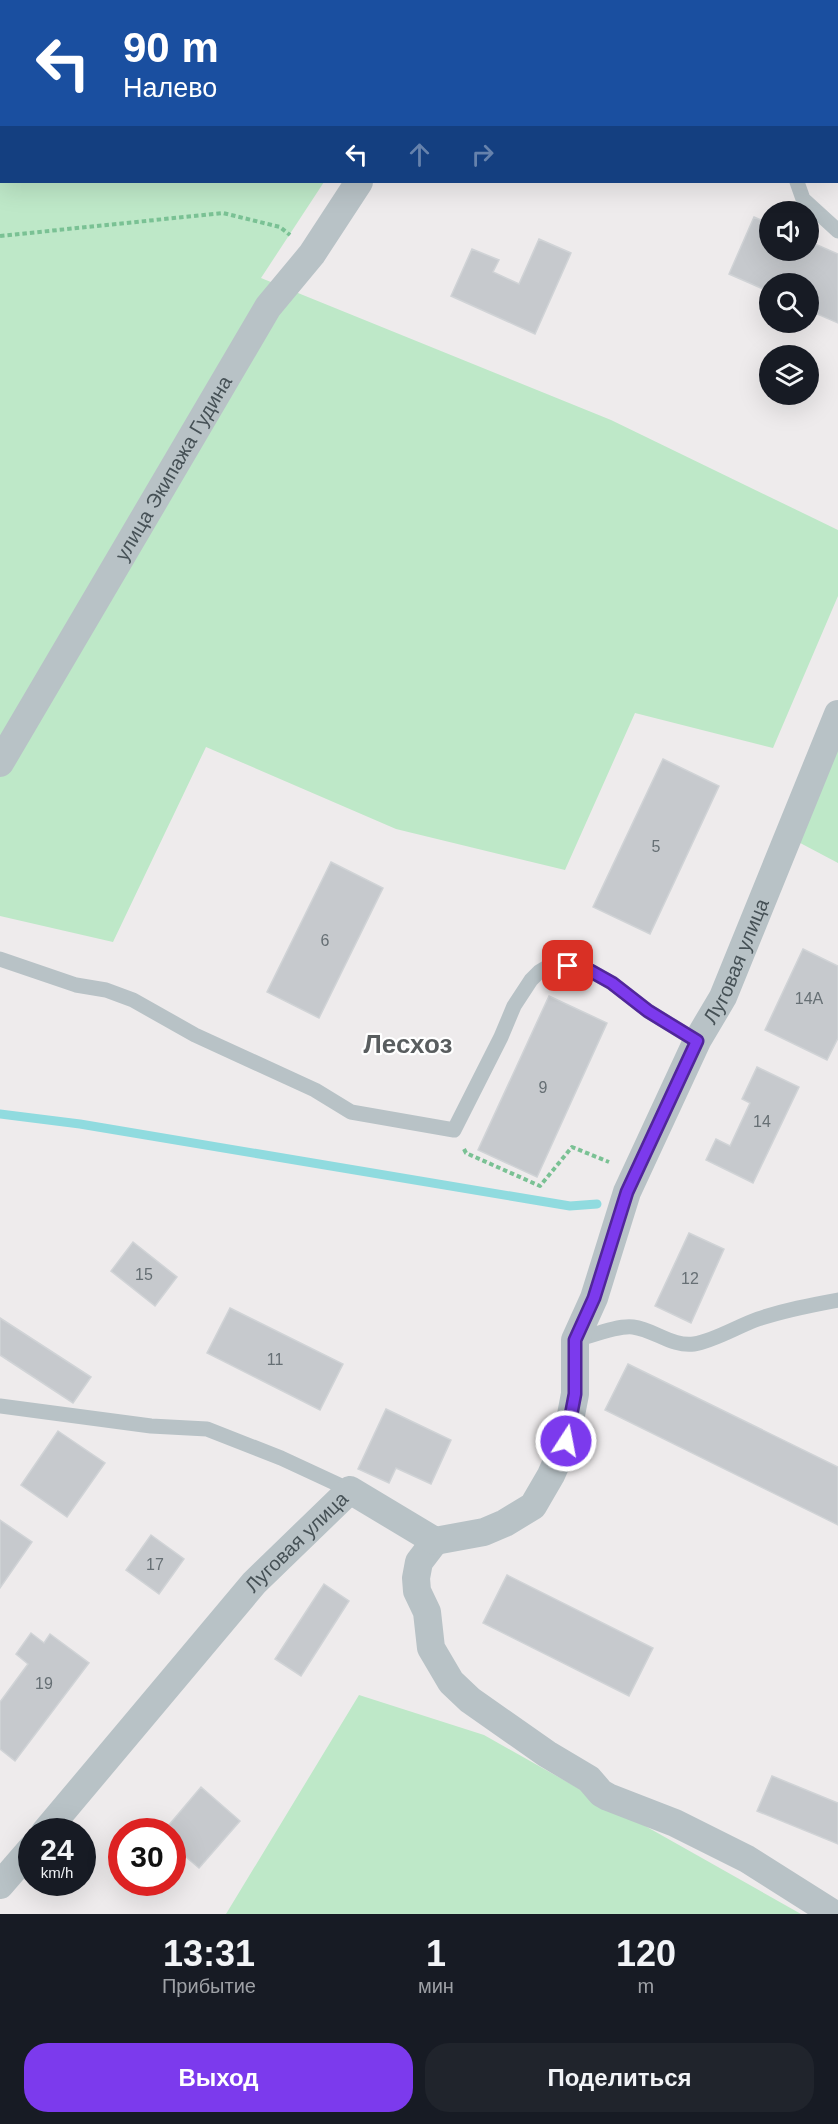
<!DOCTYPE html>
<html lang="ru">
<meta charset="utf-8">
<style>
:root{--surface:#171b24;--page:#20242c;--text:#f1f3f6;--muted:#9ea1a6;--accent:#7c3aed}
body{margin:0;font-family:Helvetica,sans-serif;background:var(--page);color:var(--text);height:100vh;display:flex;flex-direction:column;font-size:22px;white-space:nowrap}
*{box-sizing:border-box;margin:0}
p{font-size:20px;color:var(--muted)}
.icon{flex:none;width:33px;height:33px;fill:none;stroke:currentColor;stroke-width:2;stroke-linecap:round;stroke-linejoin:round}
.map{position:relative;height:1914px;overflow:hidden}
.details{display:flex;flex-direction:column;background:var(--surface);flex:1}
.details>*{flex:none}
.guide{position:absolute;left:0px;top:0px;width:838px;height:183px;box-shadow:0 6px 24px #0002;background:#1a4fa0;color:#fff;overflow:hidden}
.tools{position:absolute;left:759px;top:201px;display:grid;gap:12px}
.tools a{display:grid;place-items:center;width:60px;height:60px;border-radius:50%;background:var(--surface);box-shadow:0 6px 24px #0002;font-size:30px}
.speed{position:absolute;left:18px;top:1818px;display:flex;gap:12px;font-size:30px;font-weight:700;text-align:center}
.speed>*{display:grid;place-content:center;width:78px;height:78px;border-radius:50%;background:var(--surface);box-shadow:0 6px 24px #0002;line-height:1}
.speed small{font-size:15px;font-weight:400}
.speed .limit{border:9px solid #d22;background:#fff;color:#111}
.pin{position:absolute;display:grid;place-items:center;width:51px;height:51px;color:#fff;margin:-26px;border-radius:12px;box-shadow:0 3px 9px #0006}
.me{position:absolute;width:66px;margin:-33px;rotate:11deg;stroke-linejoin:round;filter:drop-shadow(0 0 4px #0008)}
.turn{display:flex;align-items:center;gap:21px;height:126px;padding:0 24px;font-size:27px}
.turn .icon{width:78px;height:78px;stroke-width:2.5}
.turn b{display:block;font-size:42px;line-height:51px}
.lanes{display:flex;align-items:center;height:57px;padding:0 24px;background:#0003;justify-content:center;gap:30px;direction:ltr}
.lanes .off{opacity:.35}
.eta{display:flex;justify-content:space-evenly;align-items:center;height:102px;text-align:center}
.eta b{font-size:36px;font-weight:800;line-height:42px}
.button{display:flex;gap:12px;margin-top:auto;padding:12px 24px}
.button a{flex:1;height:69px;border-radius:24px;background:var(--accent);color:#fff;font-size:24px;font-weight:800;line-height:69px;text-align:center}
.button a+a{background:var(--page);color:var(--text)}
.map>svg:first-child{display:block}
.green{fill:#bee8c8}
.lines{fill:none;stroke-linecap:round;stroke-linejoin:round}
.stream{stroke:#90dbdf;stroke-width:9}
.building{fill:#c6c9cd;stroke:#d0d3d6;stroke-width:1.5}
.path{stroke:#7ac194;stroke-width:4;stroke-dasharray:4.5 3;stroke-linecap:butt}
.service{stroke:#b8c2c6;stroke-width:15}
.minor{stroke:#b8c2c6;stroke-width:28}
.route-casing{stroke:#51269a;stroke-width:15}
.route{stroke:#7c3aed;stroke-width:10}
.labels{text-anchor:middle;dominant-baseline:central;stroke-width:4.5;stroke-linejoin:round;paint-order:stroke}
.number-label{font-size:16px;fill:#666f74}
.street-label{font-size:20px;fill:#465156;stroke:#fff}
.district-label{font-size:26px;font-weight:bold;fill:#595d5f;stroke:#fff}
</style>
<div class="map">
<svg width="838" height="1914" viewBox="0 0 838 1914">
<rect width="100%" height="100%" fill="#eeebec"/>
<path class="green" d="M 0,0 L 445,0 L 444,2 L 2,2 L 2,182 L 324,182 L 261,278 L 611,420 L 838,530 L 838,596 L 773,748 L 635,713 L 565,870 L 396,829 L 206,747 L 113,942 L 0,916 Z
M 838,714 L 838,863 L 787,836 Z
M 359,1695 L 484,1735 L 801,1914 L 226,1914 Z"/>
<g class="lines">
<path class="stream" d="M 0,1114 L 80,1124 L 570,1206 L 597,1204"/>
</g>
<path class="building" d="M 838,27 L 838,94 L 837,94 Z
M 754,217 L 770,224 L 770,250 L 808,250 L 808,241 L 838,254 L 838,323 L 808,310 L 808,284 L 770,284 L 770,292 L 729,274 Z
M 539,239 L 571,253 L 535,334 L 451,296 L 472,249 L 499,260 L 493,272 L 519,284 Z
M 663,759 L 719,786 L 650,934 L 593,907 Z
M 331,862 L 383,888 L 319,1018 L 267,992 Z
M 803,949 L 838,966 L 838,1038 L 827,1060 L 765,1030 Z
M 549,996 L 607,1023 L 537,1177 L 478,1150 Z
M 757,1067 L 799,1087 L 753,1183 L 706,1160 L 716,1139 L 730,1146 L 750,1103 L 742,1099 Z
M 689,1233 L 724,1249 L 691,1323 L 655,1306 Z
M 133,1242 L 177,1277 L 155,1306 L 111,1271 Z
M 230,1308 L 343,1364 L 320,1410 L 207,1353 Z
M 0,1318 L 91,1377 L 73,1403 L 0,1355 Z
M 628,1364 L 838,1467 L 838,1525 L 605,1410 Z
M 386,1409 L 451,1440 L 431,1484 L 396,1468 L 389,1483 L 358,1469 Z
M 58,1431 L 105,1463 L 67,1517 L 21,1485 Z
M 0,1520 L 32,1542 L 0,1588 Z
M 151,1535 L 184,1559 L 159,1594 L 126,1570 Z
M 507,1575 L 653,1648 L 629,1696 L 483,1623 Z
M 324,1584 L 349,1601 L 301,1676 L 275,1659 Z
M 31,1633 L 44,1643 L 50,1634 L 89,1663 L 15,1761 L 0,1749 L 0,1702 L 28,1664 L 16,1654 Z
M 772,1776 L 838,1803 L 838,1844 L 757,1811 Z
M 201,1787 L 240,1821 L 199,1868 L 172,1845 L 172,1832 L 163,1832 Z"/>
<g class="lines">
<path class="path" d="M 0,236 L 223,213 L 280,227 L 290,235
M 464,1149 L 466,1153 L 540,1186 L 572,1147 L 609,1162"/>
<path class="service" d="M 837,125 L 838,125
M 797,182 L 803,199 L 838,231
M 0,959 L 76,985 L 106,990 L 133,1000 L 195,1035 L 315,1090 L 351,1112 L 454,1130 L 501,1037 L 514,1006 L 531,980 L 539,972 L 549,966 L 587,969 L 612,983 L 648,1011 L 697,1041
M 575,1340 C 591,1336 618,1325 633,1327 C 655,1330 672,1347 694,1344 C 714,1341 738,1326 758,1319 C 784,1310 811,1305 838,1300
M 0,1406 L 151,1426 L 207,1429 L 281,1458 L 350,1490"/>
<g class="minor">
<path d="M 477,2 L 478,0"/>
<path id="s1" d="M 0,763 L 268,307 L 312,254 L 359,182"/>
<path d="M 435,1541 L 419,1562 L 416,1578 L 417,1591 L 427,1612 L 431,1648 L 451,1682 L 470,1700 L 547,1754 L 589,1779 L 601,1793 L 608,1797 L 675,1823 L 747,1859 L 834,1914"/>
<path id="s2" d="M 45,1832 L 254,1583 L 350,1490 L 435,1541 L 484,1532 L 505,1523 L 533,1506 L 551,1475 L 566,1441 L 575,1394 L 575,1340 L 594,1298 L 627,1192 L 697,1041 L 723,997 L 838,714"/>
<path d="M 0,1885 L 32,1848"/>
</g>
</g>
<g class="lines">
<g class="route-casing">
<path id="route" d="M 566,1441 L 575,1394 L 575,1340 L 594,1298 L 627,1192 L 697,1041 L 648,1011 L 612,983 L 587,969 L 568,966"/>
</g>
<use href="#route" class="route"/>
</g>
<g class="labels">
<g class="number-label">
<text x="656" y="846">5</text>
<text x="325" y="940">6</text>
<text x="809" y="998">14А</text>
<text x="543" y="1087">9</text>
<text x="762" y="1121">14</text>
<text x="144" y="1274">15</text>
<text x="690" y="1278">12</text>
<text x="275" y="1359">11</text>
<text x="155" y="1564">17</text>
<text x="44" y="1683">19</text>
</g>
<g class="street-label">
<text stroke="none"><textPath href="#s1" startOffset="342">улица Экипажа Гудина</textPath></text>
<text stroke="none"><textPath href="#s2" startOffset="1251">Луговая улица</textPath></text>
<text stroke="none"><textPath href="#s2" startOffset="384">Луговая улица</textPath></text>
</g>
<g class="district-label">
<text x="408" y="1044">Лесхоз</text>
</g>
</g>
</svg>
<div class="tools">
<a><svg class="icon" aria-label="sound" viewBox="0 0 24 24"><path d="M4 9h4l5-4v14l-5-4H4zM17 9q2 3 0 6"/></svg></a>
<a><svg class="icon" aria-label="search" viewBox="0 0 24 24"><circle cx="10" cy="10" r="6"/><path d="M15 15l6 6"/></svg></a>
<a><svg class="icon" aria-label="layers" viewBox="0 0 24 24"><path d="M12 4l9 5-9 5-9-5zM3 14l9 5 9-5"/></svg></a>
</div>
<div class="speed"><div>24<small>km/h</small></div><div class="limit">30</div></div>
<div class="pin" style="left:568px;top:966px;background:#d93025"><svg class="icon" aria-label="arrive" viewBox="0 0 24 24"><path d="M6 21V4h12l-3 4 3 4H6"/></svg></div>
<svg class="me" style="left:566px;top:1441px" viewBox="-20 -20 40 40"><circle r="17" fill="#7c3aed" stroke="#fff" stroke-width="3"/><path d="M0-11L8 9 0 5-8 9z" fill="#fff"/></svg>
<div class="guide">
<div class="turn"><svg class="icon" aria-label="left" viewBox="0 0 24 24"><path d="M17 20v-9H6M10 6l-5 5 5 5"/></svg><div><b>90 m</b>Налево</div></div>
<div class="lanes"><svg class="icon" aria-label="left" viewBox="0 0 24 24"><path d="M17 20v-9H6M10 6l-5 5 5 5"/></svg><svg class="icon off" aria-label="ahead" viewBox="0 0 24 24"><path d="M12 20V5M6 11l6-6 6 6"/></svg><svg class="icon off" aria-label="right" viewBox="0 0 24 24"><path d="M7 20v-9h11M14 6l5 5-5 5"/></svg></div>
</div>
</div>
<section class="details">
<div class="eta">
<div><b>13:31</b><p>Прибытие</p></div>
<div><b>1</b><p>мин</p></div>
<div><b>120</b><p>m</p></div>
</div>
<div class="button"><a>Выход</a><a>Поделиться</a></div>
</section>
